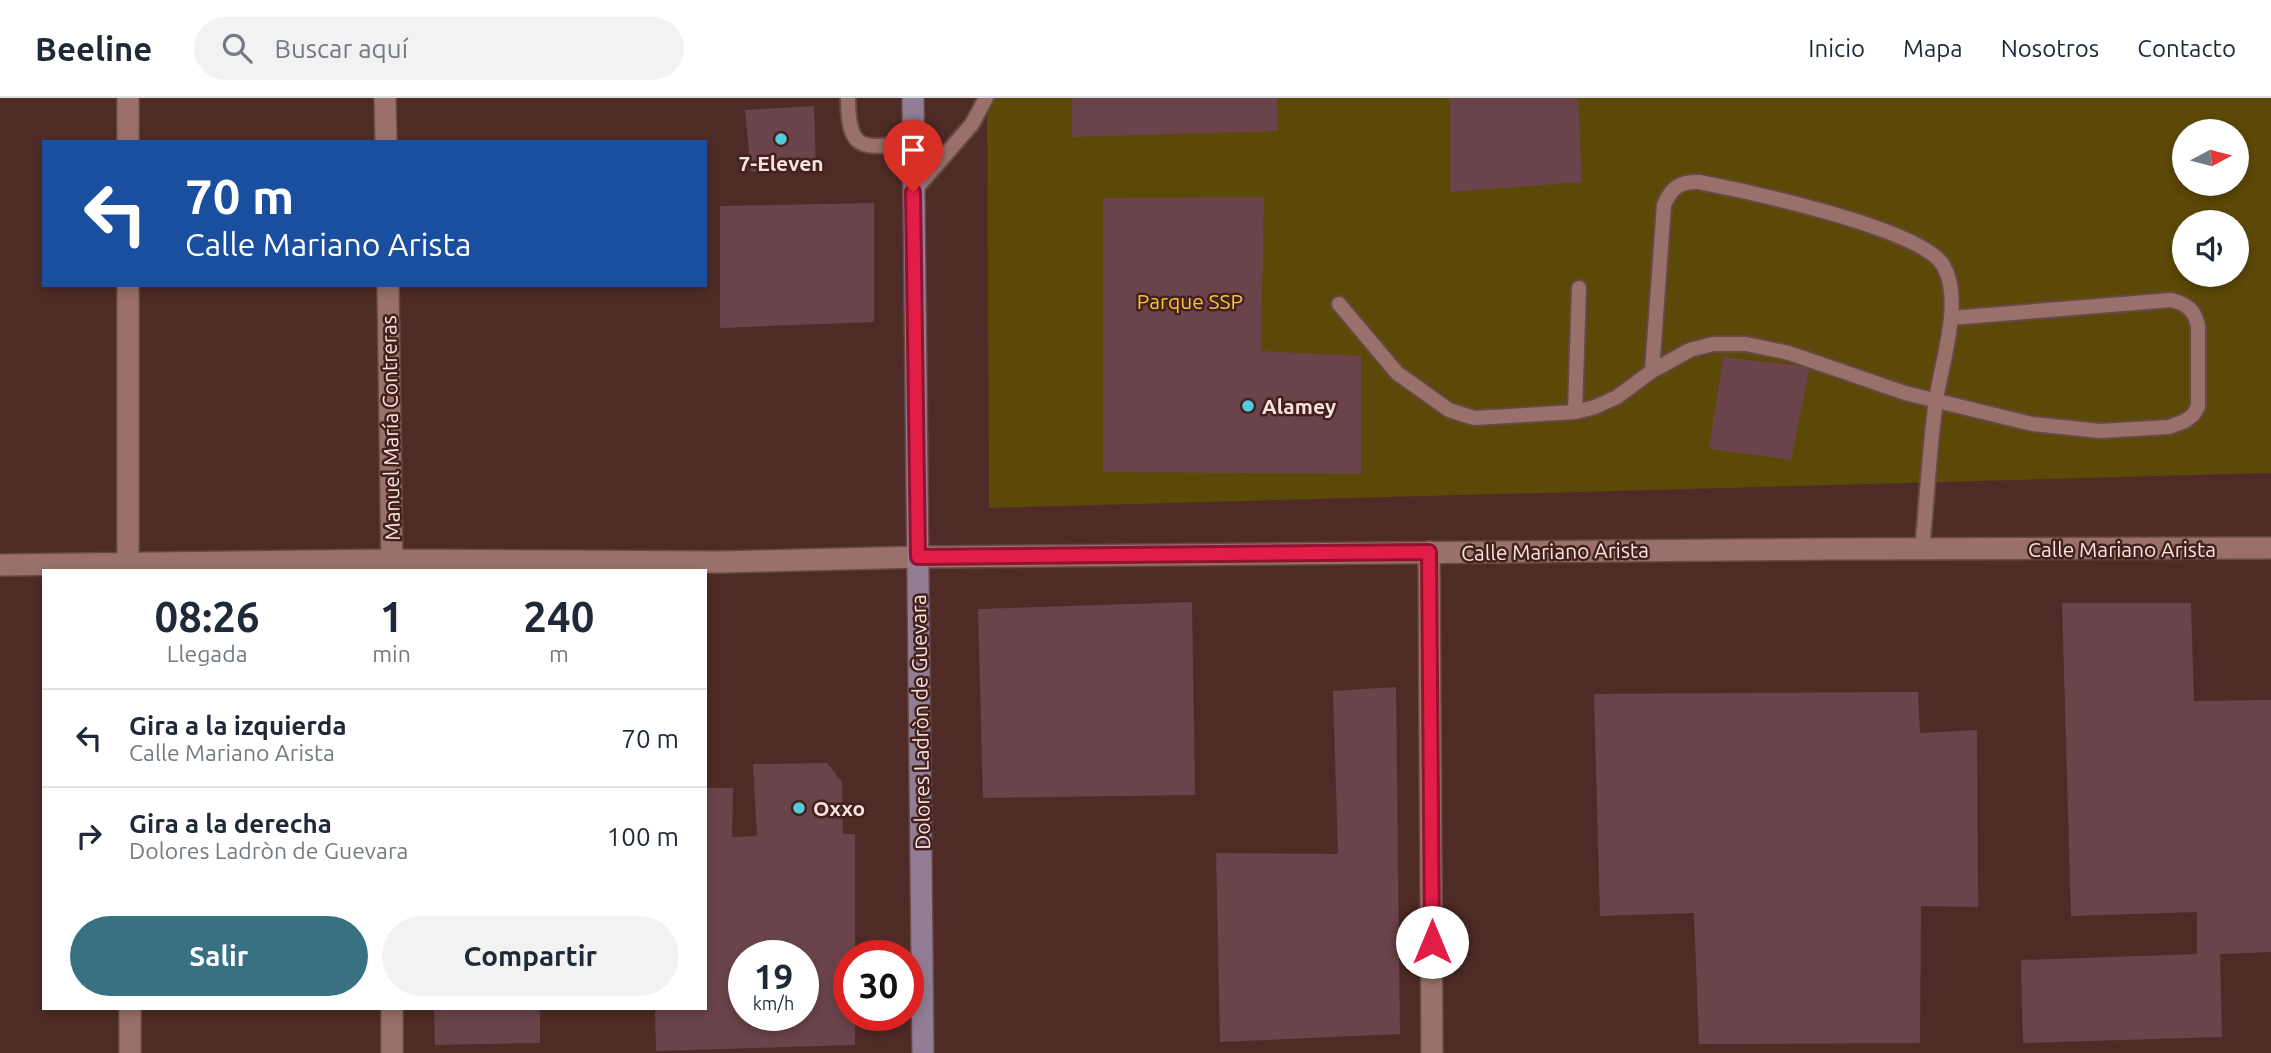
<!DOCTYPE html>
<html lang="es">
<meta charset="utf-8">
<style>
:root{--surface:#fff;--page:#f2f2f3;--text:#1f2937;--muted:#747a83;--line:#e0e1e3;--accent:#377182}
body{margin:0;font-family:Ubuntu,sans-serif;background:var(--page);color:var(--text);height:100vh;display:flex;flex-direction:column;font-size:26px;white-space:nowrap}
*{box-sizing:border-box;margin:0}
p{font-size:23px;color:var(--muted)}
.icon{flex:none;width:38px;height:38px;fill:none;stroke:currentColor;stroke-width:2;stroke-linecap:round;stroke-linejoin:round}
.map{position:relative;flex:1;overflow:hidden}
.details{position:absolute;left:42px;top:471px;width:665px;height:441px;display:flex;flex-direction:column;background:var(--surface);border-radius:0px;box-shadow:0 4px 10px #0003}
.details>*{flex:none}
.banner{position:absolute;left:42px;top:42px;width:665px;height:147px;border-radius:0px;box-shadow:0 4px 10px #0003;background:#1a4fa0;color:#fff;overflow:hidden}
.needle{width:46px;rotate:83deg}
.tools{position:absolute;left:2172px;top:21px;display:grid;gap:14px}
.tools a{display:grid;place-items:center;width:77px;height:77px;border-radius:50%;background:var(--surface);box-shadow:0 4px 10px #0003;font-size:35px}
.speed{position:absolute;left:728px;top:842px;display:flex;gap:14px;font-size:35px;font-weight:700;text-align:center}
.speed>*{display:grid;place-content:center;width:91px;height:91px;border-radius:50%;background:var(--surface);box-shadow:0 4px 10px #0003;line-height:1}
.speed small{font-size:18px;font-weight:400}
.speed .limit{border:10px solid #d22;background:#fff;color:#111}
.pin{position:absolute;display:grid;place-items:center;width:60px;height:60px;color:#fff;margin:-72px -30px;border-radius:50% 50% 50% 0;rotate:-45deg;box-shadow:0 0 7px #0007}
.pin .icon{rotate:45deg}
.me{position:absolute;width:77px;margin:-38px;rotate:0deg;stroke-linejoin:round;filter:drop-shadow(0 0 5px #0008)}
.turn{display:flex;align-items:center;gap:24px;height:147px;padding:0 28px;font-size:32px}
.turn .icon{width:91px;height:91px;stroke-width:2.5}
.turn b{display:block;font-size:49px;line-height:60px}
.eta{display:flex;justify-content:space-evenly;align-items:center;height:119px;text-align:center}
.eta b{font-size:42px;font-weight:700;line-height:49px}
.action{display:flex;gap:14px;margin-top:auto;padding:14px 28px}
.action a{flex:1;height:80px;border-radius:42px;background:var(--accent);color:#fff;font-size:28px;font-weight:700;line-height:80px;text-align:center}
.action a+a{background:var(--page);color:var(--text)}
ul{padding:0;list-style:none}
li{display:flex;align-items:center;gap:21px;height:98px;padding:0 28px;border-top:2px solid var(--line)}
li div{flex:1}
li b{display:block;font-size:26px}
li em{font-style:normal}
header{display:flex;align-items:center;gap:42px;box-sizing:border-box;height:98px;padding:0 35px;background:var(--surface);border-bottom:2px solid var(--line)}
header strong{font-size:33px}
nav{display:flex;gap:38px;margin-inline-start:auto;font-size:24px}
.search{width:490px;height:63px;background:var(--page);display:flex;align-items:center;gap:18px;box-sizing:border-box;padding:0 24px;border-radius:38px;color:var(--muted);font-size:26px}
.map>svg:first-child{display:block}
.green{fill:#5c4807;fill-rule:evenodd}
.building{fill:#6a444a;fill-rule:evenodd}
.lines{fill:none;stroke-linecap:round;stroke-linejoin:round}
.lane-casing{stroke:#664944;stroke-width:18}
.street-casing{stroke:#664944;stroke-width:24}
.secondary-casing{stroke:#664944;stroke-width:24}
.lane{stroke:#99716a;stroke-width:14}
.street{stroke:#99716a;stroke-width:21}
.secondary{stroke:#917d96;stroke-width:21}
.route-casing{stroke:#92132f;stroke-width:18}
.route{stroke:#e11d48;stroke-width:12}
.poi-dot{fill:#54cadd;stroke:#42211c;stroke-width:2.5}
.labels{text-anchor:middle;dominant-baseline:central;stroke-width:5;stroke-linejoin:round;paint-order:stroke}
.poi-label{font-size:21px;font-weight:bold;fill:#fae3df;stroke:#42211c;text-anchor:start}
.park-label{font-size:21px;fill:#f4c639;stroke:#42211c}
.street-label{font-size:21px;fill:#fae3df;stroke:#42211c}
</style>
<header>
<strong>Beeline</strong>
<div class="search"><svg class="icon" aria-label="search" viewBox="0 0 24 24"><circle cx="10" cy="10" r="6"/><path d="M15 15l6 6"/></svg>Buscar aquí</div>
<nav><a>Inicio</a><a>Mapa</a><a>Nosotros</a><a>Contacto</a></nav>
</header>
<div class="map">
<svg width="2271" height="955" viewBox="0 0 2271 955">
<rect width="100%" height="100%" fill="#4e2b26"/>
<path class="green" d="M 987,0 L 2271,0 L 2271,375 L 989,410 ZM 2184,33 L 2236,33 L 2236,86 L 2184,86 ZM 2184,124 L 2236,124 L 2236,177 L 2184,177 Z"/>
<path class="building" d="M 1072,0 L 1277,0 L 1278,33 L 1072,39 Z
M 1450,0 L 1578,0 L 1582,84 L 1450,94 Z
M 814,8 L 816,69 L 751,74 L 745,12 Z
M 1264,99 L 1261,253 L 1361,258 L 1361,376 L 1103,374 L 1103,100 Z
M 874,105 L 874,224 L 720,230 L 720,108 Z
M 1723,259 L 1810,269 L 1791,362 L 1709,351 Z
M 1192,504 L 1195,697 L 983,700 L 978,511 Z
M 2062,505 L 2191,505 L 2194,603 L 2271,602 L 2271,854 L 2220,856 L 2222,939 L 2023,945 L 2021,862 L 2197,856 L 2197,814 L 2071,818 Z
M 1396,589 L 1400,936 L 1220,944 L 1216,755 L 1338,756 L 1333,593 Z
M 1918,594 L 1920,635 L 1977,632 L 1978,809 L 1921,808 L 1920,945 L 1699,946 L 1694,815 L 1600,818 L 1594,596 Z
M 827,665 L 842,684 L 843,736 L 855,736 L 855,858 L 849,858 L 849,917 L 855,917 L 855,947 L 656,953 L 655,910 L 705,910 L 705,690 L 733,690 L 732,739 L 757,738 L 753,666 ZM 744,858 L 803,858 L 803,917 L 744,917 Z
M 434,910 L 540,910 L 540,945 L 435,947 Z"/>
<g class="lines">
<g class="lane-casing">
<path id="lane" d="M 848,0 C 848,58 865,48 913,46
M 913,94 L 972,26 L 986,0
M 1339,206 L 1397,275 L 1449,312 L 1474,320 L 1575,314 L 1595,309 L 1617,299 L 1652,273 L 1690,252 L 1713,246 L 1746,246 L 1789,255 L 1905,295 L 2032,326 L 2100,333 L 2169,329 L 2185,323 L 2193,317 L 2198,309 L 2198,228 C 2195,212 2187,206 2171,202 L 1951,220
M 1652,273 L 1664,107 C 1671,90 1680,83 1699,84 C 1746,93 1920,130 1943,167 C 1964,202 1941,265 1936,303 C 1929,352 1927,402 1922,452
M 1575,314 L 1579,190"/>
</g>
<g class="street-casing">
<path id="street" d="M 128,0 L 128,44
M 385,0 L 386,44
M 128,187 L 128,472
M 388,187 L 392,472
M 1429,454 L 1432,955
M 0,467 L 392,462 L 720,464 L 918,459 L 1835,451 L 2271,450
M 130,910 L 130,955
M 392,955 L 392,910"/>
</g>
<g class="secondary-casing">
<path id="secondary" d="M 913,0 L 923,955"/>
</g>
<use href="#lane" class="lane"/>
<use href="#street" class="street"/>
<use href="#secondary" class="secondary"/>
</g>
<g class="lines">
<g class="route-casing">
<path id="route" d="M 913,94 L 918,459 L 1429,454 L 1432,844"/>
</g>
<use href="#route" class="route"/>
</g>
<g class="poi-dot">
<circle cx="781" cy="41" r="7"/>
<circle cx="1248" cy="308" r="7"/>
<circle cx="799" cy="710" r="7"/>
</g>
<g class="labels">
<g class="poi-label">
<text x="781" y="65" text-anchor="middle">7-Eleven</text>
<text x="1262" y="308">Alamey</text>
<text x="813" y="710">Oxxo</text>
</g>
<g class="park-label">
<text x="1190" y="203">Parque SSP</text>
</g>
<g class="street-label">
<text transform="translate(390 330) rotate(-91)">Manuel María Contreras</text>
<text x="2122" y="451">Calle Mariano Arista</text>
<text transform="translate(1555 453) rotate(-1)">Calle Mariano Arista</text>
<text transform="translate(920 624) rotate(-91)">Dolores Ladròn de Guevara</text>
</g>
</g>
</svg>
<div class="tools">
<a><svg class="needle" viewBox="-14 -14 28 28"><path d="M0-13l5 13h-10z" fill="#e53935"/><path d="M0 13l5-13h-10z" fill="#747a83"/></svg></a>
<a><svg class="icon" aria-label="sound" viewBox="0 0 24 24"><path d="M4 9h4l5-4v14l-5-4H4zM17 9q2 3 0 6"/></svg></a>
</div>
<div class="speed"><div>19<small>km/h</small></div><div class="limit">30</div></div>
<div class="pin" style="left:913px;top:94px;background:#d93025"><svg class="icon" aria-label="arrive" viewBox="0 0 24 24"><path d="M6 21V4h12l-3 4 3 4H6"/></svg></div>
<svg class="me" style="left:1432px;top:844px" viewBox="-20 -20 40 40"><circle r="19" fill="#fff"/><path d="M0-13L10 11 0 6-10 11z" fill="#e11d48"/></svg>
<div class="banner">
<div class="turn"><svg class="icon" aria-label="left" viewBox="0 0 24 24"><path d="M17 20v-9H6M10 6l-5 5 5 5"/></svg><div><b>70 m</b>Calle Mariano Arista</div></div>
</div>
<section class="details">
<div class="eta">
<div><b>08:26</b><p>Llegada</p></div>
<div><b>1</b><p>min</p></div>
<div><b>240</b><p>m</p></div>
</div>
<ul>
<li><svg class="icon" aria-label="left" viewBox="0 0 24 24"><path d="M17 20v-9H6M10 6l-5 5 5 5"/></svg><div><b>Gira a la izquierda</b><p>Calle Mariano Arista</p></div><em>70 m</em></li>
<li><svg class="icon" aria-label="right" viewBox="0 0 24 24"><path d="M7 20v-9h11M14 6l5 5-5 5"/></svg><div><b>Gira a la derecha</b><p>Dolores Ladròn de Guevara</p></div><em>100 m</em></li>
</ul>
<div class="action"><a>Salir</a><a>Compartir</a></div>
</section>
</div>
